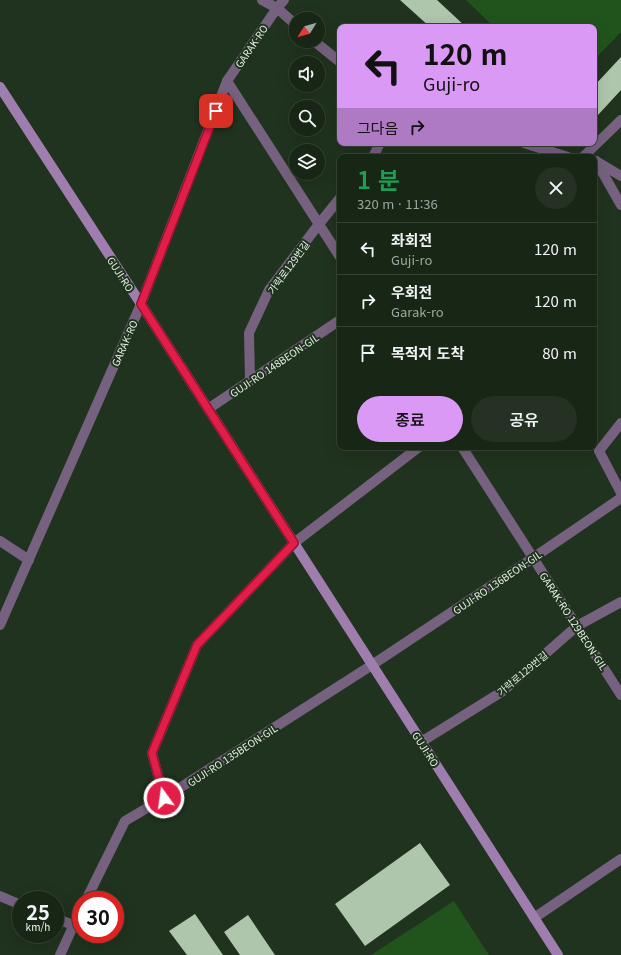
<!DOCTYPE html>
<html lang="ko">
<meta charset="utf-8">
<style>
:root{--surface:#182616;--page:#253223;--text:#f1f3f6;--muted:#9fa5a1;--line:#364335;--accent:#db99f6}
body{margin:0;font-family:Georgia,"Noto Sans KR",serif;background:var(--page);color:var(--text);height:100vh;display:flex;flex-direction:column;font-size:15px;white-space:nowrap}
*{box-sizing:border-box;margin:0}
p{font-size:13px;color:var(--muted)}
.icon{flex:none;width:22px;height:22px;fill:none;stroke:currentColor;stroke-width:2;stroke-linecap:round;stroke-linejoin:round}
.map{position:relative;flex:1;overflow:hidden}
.sheet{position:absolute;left:337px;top:154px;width:260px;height:296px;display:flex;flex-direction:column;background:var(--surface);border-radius:8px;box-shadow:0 4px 16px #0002,0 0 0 1px var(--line)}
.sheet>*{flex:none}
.top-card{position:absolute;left:337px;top:24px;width:260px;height:122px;border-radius:8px;box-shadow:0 4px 16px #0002,0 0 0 1px var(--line);background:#db99f6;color:#111;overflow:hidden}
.needle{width:26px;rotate:233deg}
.tools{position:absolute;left:289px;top:12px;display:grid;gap:8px}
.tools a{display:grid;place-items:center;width:36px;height:36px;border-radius:50%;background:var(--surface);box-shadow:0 4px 16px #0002,0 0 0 1px var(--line);font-size:20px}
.speed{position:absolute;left:12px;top:891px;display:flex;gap:8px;font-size:20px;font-weight:700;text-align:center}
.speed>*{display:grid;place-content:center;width:52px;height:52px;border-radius:50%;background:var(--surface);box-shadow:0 4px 16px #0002,0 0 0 1px var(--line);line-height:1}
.speed small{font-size:10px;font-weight:400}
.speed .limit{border:6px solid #d22;background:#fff;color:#111}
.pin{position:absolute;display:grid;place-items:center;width:34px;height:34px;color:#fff;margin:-17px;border-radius:8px;box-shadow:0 2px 6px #0006}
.me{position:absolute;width:44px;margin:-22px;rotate:346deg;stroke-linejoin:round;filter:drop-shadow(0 0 3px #0008)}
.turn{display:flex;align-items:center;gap:14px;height:84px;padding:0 20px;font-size:18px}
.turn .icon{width:52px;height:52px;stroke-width:2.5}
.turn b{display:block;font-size:28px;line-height:34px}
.then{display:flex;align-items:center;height:38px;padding:0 20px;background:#0003;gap:8px;font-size:15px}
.round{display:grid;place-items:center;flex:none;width:42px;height:42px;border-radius:21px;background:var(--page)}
.summary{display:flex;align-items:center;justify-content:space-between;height:68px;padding:0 20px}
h1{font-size:24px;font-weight:600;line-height:30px;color:#1e9e55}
.action{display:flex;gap:8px;margin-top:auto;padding:8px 20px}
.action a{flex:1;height:46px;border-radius:24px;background:var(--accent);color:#111;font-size:16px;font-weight:600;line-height:46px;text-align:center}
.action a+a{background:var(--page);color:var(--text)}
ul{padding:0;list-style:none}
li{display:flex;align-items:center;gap:12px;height:52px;padding:0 20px;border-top:1px solid var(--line)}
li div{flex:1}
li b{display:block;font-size:15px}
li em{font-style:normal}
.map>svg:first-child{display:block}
.park{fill:#21541d}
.building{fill:#aec6ab}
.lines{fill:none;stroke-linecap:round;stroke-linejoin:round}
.minor{stroke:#776180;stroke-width:10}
.tertiary{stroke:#776180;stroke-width:10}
.secondary{stroke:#a07daf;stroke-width:10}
.route-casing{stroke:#92132f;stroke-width:10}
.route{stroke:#e11d48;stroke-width:7}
.labels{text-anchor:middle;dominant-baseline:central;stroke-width:4;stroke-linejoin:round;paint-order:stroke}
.street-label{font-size:10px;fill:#e5f1e4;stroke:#20331e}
</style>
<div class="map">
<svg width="621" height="955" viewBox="0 0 621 955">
<rect width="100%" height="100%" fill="#20331e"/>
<path class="park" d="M 466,0 L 621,0 L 621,32 L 594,60 L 594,27 L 494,27 Z
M 454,901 L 489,955 L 371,955 Z"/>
<path class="building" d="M 400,0 L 437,0 L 466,27 L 430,27 Z
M 621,57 L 621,90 L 598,115 L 594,111 L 594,86 Z
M 420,843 L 450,885 L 365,946 L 335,904 Z
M 195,914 L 223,955 L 187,955 L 169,931 Z
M 248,915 L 275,955 L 240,955 L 224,932 Z"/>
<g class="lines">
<path class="minor" d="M 227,81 L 340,257
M 373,157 L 380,143
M 583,157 L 621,120
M 596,161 L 621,205
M 250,381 L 249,333 L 269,290 L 319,224 L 340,198
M 208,409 L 340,320
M 621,423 L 599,451 L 621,493
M 462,447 L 621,695
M 0,541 L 29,560
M 421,742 L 503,691 L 577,626 L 621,602
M 164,798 L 152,753 L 197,645 L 294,543 L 419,447
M 0,896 L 21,905
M 86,900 L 125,821 L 164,798 L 372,665 L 533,558 L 621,498
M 55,918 L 73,925
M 534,918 L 621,859
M 60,955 L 81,909"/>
<path class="tertiary" d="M 262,0 L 277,8 L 296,25
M 314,41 L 340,62
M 524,143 L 568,157
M 594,161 L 596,161 L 621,176
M 0,625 L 141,304 L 227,81 L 277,8 L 284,0"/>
<path class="secondary" d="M 0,87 L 141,304 L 558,955"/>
</g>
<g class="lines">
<g class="route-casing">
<path id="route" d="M 164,798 L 152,753 L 197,645 L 294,543 L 141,304 L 216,111"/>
</g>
<use href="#route" class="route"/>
</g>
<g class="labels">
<g class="street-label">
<text transform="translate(251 46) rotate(-56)">GARAK-RO</text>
<text transform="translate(288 267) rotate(-54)">가락로129번길</text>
<text transform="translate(121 274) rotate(57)">GUJI-RO</text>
<text transform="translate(124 343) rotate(-66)">GARAK-RO</text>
<text transform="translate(274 365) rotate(-34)">GUJI-RO 148BEON-GIL</text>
<text transform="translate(497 582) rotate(-34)">GUJI-RO 136BEON-GIL</text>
<text transform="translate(574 621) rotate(57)">GARAK-RO 129BEON-GIL</text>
<text transform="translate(522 673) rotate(-40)">가락로129번길</text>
<text transform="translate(426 749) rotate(57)">GUJI-RO</text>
<text transform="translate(232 755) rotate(-33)">GUJI-RO 135BEON-GIL</text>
</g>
</g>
</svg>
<div class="tools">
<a><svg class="needle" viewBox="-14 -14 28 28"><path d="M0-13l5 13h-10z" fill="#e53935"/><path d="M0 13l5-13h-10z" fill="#9fa5a1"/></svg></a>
<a><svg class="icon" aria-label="sound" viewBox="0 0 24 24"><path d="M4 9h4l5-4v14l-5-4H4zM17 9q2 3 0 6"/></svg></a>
<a><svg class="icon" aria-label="search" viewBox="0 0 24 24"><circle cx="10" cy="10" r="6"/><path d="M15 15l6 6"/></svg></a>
<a><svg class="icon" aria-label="layers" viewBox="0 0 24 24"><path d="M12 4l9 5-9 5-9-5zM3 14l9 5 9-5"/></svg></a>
</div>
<div class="speed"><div>25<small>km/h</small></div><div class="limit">30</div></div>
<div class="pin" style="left:216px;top:111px;background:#d93025"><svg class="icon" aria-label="arrive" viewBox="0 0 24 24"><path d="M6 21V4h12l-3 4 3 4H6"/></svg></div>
<svg class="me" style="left:164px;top:798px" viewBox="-20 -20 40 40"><circle r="17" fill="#e11d48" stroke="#fff" stroke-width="3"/><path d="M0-11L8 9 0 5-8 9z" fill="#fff"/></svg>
<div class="top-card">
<div class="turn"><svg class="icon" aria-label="left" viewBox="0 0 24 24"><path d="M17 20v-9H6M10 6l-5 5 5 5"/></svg><div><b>120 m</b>Guji-ro</div></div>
<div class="then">그다음<svg class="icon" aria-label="right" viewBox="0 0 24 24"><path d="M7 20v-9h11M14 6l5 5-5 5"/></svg></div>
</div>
<section class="sheet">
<div class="summary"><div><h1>1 분</h1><p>320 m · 11:36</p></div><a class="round"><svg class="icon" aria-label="close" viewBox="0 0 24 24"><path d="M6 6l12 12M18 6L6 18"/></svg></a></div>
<ul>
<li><svg class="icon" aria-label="left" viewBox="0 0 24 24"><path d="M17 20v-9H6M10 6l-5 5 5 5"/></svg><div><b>좌회전</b><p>Guji-ro</p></div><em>120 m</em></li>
<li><svg class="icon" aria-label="right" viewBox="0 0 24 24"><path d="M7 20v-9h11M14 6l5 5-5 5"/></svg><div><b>우회전</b><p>Garak-ro</p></div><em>120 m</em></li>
<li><svg class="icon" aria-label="arrive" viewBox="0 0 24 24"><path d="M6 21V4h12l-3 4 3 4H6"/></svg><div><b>목적지 도착</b></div><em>80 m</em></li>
</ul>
<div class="action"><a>종료</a><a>공유</a></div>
</section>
</div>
